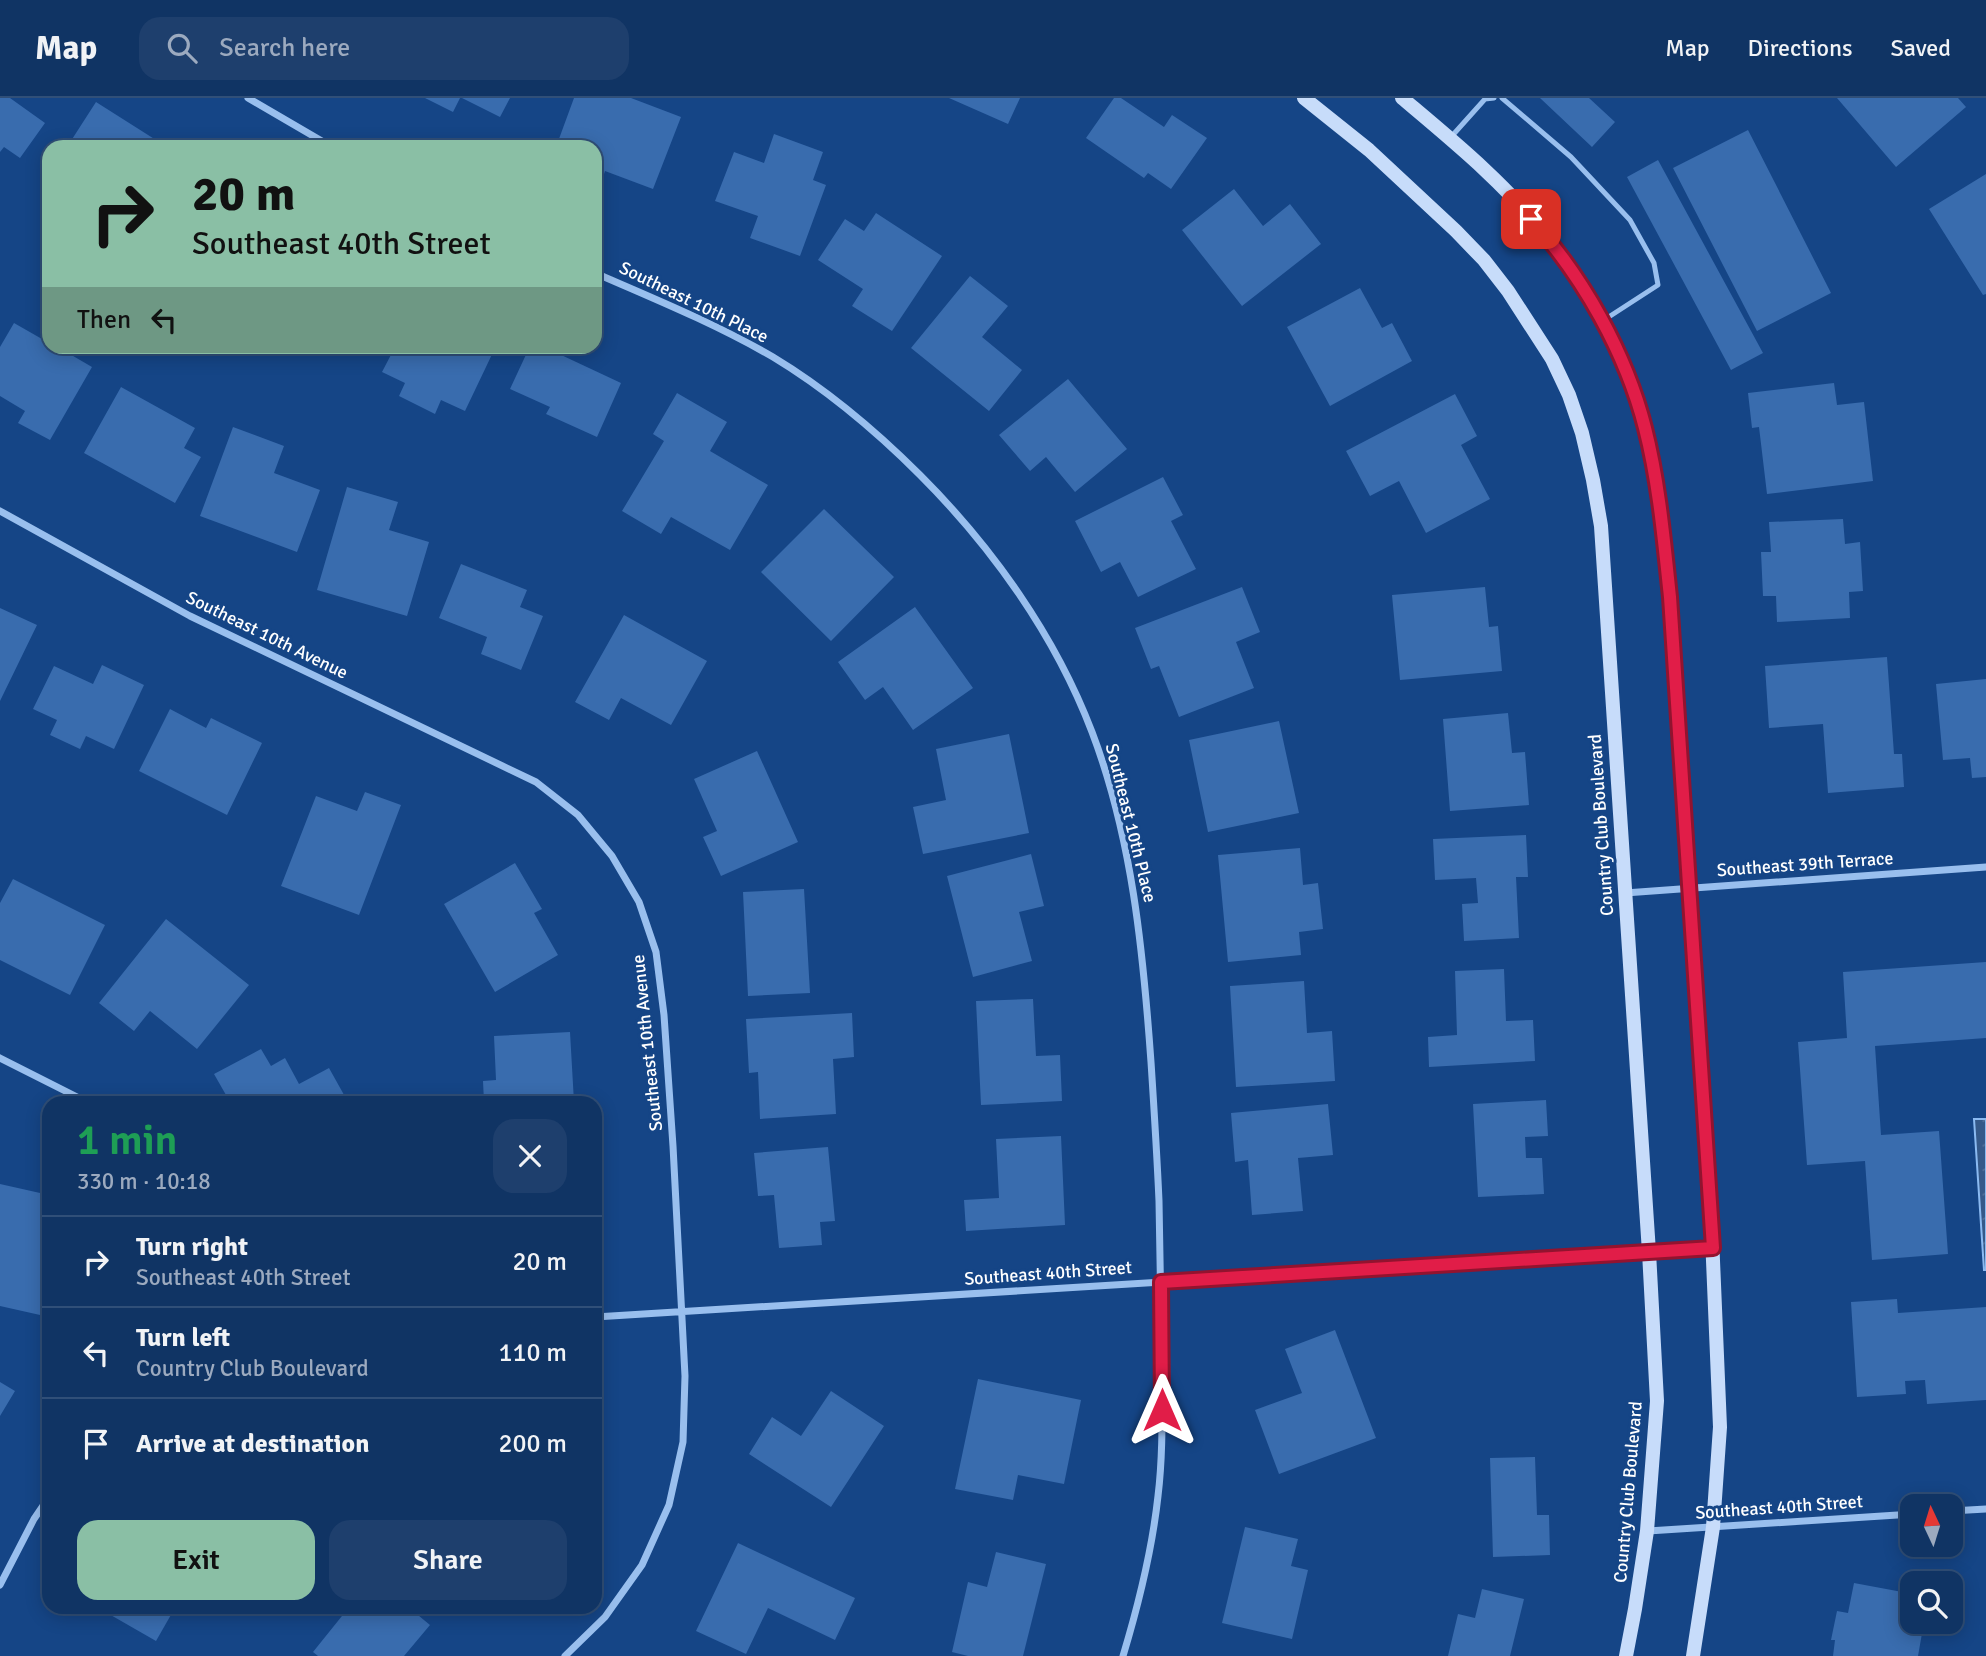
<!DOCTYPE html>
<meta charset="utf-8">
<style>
:root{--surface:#103464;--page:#1e3f6d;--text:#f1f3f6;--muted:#9caabf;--line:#304f78;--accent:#8abfa5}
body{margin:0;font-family:Signika,sans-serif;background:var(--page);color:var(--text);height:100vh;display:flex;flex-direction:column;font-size:26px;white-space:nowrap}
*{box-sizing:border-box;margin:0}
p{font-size:23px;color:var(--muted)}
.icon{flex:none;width:38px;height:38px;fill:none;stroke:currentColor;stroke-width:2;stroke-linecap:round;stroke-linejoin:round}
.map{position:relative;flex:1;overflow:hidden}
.sheet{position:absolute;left:42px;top:998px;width:560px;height:518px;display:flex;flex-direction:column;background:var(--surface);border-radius:21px;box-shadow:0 4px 18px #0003,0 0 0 2px var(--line)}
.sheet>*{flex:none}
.banner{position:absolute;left:42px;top:42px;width:560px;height:214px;border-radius:21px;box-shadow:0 4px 18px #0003,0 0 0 2px var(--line);background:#8abfa5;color:#111;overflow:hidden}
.needle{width:46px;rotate:356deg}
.controls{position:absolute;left:1900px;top:1396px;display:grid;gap:14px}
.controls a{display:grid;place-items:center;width:63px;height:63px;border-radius:14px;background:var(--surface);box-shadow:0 4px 18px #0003,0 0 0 2px var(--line);font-size:35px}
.pin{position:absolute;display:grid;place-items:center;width:60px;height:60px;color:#fff;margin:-30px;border-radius:14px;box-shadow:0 4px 10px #0006}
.me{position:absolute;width:77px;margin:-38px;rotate:0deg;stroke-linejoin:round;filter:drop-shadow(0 0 5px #0008)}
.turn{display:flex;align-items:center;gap:24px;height:147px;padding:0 35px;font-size:32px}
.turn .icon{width:91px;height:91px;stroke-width:2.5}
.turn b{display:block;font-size:49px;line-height:60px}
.then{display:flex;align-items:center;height:66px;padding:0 35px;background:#0003;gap:14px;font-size:26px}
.round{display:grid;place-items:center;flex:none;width:74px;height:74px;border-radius:21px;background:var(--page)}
.summary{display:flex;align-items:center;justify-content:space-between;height:119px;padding:0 35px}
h1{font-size:42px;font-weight:600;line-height:52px;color:#1e9e55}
.action{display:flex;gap:14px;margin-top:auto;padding:14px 35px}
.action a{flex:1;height:80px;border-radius:21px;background:var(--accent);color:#111;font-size:28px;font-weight:600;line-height:80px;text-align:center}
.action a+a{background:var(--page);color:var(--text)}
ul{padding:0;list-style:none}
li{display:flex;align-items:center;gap:21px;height:91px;padding:0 35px;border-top:2px solid var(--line)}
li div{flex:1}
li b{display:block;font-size:26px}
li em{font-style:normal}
header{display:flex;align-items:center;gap:42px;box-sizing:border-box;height:98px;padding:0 35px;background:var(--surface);border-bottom:2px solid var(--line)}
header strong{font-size:33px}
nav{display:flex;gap:38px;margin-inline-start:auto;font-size:24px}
.search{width:490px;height:63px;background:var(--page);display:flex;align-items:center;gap:18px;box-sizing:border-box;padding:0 24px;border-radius:21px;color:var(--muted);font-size:26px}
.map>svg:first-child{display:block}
.water{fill:url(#water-ripples);stroke:#8bbaf1;stroke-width:2}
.building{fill:#396cae}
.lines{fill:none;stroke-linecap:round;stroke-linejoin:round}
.lane{stroke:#99bfee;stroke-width:5}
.street{stroke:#99bfee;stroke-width:7}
.secondary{stroke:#c7dcfa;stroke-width:14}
.route-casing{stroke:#92132f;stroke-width:18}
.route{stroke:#e11d48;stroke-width:12}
.labels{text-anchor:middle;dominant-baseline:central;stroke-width:6;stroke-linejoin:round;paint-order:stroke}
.street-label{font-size:18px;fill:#fff;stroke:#154586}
</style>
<header>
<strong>Map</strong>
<div class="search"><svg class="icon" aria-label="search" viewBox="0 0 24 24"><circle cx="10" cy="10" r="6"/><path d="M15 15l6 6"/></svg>Search here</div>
<nav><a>Map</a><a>Directions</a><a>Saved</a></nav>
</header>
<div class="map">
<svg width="1986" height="1558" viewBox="0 0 1986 1558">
<defs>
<pattern id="water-ripples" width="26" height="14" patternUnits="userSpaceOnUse" patternTransform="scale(1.75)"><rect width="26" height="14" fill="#355989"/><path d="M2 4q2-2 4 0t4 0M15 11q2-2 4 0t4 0" fill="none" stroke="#53729b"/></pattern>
</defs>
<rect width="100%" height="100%" fill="#154586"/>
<path class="water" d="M 1974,1021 L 1986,1021 L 1986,1172 L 1984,1172 Z"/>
<path class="building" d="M 0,0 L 10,0 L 45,25 L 20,60 L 4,49 L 0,54 Z
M 425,0 L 460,0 L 453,14 Z
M 462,0 L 510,0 L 500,19 Z
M 574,0 L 631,0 L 681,19 L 653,91 L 605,73 L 602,82 L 595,79 L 595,49 L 556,49 Z
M 949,0 L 1020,0 L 1008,26 Z
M 1114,0 L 1121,0 L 1164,29 L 1172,17 L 1207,40 L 1171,91 L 1148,75 L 1144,80 L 1086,40 Z
M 1540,0 L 1589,0 L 1615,24 L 1592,49 Z
M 1837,0 L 1958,0 L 1966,9 L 1896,69 Z
M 96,4 L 167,49 L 67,49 Z
M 1748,32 L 1831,195 L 1757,233 L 1673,70 Z
M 774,36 L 823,54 L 813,82 L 826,87 L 800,158 L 750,140 L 758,118 L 715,103 L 734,54 L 764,65 Z
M 1658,62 L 1763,255 L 1731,272 L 1627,79 Z
M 1986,76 L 1986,196 L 1983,197 L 1929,111 Z
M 1234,91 L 1263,128 L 1290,106 L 1321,146 L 1242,208 L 1182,132 Z
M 876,115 L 942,158 L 892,233 L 852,208 L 863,191 L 818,162 L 845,121 L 864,133 Z
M 970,178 L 1008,208 L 982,239 L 1022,272 L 989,313 L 911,250 Z
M 1360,190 L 1382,230 L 1392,225 L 1412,263 L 1330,308 L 1287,229 Z
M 14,225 L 49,245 L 49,248 L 56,248 L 92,269 L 50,342 L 18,325 L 25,313 L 0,298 L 0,249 Z
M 496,248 L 465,313 L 441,302 L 435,316 L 399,298 L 405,285 L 382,274 L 395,249 Z
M 530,248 L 542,248 L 621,285 L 597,339 L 546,316 L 550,309 L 510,291 Z
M 1068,281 L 1127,351 L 1075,394 L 1046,359 L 1030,373 L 999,337 Z
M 1834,285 L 1837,307 L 1864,304 L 1873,383 L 1767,396 L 1759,329 L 1752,330 L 1748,295 Z
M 121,289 L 195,330 L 184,350 L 201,359 L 175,405 L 84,355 Z
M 677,295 L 727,324 L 710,353 L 768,387 L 730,452 L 671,419 L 661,436 L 622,413 L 664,343 L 653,336 Z
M 1455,296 L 1477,338 L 1461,347 L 1490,401 L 1426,435 L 1399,383 L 1370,398 L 1346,353 Z
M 233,329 L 284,348 L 274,375 L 320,392 L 297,454 L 200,418 Z
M 1163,379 L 1183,417 L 1171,423 L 1196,471 L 1138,499 L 1120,464 L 1101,474 L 1075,423 Z
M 347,389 L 398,404 L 389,432 L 429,444 L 407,518 L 317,492 Z
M 824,411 L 894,479 L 831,543 L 761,474 Z
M 1843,421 L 1845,446 L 1860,444 L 1863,493 L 1849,494 L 1850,520 L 1777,524 L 1776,498 L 1763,498 L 1761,454 L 1771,454 L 1769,424 Z
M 461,466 L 527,492 L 520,509 L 543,518 L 521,572 L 481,556 L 487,539 L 439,520 Z
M 1242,489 L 1260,534 L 1236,544 L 1254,590 L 1179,619 L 1159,568 L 1151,571 L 1135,530 Z
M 1485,489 L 1489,529 L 1498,528 L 1502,573 L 1400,582 L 1392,497 Z
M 915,509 L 973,590 L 913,632 L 883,589 L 865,602 L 838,564 Z
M 0,510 L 37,527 L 0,603 Z
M 624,517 L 707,563 L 671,627 L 621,600 L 609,622 L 575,604 Z
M 1887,559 L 1894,656 L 1902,656 L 1904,689 L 1828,695 L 1823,626 L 1769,630 L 1765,568 Z
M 102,567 L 144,587 L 114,651 L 86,638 L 80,651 L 50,637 L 57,622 L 33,611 L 54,568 L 93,586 Z
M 1986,581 L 1986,679 L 1972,680 L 1970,660 L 1943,662 L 1936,586 Z
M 170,611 L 206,630 L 211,620 L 262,645 L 227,717 L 139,673 Z
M 1508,615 L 1512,655 L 1525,654 L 1529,707 L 1450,713 L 1443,621 Z
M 1279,623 L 1299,715 L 1208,734 L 1189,642 Z
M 1009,636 L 1029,735 L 923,756 L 913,709 L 946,702 L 936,651 Z
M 757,653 L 798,744 L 721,778 L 703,739 L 717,733 L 694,681 Z
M 365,694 L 401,707 L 359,817 L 281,788 L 316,698 L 357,713 Z
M 1526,737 L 1528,779 L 1516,779 L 1519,840 L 1464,843 L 1462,806 L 1478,805 L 1476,780 L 1435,782 L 1433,741 Z
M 1300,750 L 1303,787 L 1318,785 L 1323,831 L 1299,834 L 1301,857 L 1228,864 L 1218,757 Z
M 1031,756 L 1044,808 L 1019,814 L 1032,863 L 973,879 L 947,778 Z
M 515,765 L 542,811 L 534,815 L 558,857 L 495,894 L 444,806 Z
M 13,781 L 105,827 L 70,897 L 0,862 L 0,805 Z
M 804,791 L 810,895 L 748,898 L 743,794 Z
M 166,821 L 249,887 L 197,951 L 150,913 L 134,933 L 99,905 Z
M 1986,864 L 1986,940 L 1875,948 L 1881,1037 L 1939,1033 L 1948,1156 L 1872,1162 L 1865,1063 L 1807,1067 L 1798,944 L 1847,940 L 1843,874 Z
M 1504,871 L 1506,923 L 1533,922 L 1535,963 L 1429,969 L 1428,939 L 1457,937 L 1455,873 Z
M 1304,883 L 1307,935 L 1332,933 L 1335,983 L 1236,989 L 1230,888 Z
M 1033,901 L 1036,958 L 1060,957 L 1062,1003 L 981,1007 L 976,903 Z
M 852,915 L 854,959 L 833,961 L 836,1016 L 760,1021 L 758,974 L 749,975 L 746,921 Z
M 570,934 L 574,1004 L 484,1004 L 483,983 L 496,982 L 494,938 Z
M 261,951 L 271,968 L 285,960 L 299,986 L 329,970 L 348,1004 L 230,1004 L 214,976 Z
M 1546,1002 L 1548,1038 L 1525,1039 L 1526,1060 L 1542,1060 L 1544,1096 L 1478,1099 L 1473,1006 Z
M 1328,1006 L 1333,1057 L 1298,1060 L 1303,1113 L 1252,1117 L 1248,1062 L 1235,1064 L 1231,1015 Z
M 1061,1038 L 1065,1127 L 966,1133 L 964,1102 L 999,1100 L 996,1041 Z
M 828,1049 L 835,1123 L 820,1124 L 822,1147 L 779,1150 L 774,1097 L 758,1098 L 754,1055 Z
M 0,1086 L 49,1097 L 49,1219 L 0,1208 Z
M 1897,1201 L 1898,1215 L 1986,1209 L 1986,1302 L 1927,1306 L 1925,1282 L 1905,1283 L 1906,1296 L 1857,1299 L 1851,1204 Z
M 1335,1232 L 1376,1340 L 1279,1376 L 1255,1312 L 1302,1295 L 1285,1251 Z
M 978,1281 L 1081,1302 L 1064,1386 L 1018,1377 L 1013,1402 L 955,1391 Z
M 0,1284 L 15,1293 L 0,1318 Z
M 831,1293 L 884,1328 L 831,1409 L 749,1356 L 772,1319 L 801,1338 Z
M 1535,1359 L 1537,1417 L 1549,1417 L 1550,1457 L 1493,1459 L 1490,1360 Z
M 1245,1429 L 1298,1441 L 1291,1468 L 1308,1472 L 1292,1541 L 1222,1525 Z
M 738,1445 L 855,1500 L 835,1542 L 768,1510 L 746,1556 L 696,1533 Z
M 996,1454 L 1046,1466 L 1023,1558 L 968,1558 L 952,1554 L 968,1484 L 987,1489 Z
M 1854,1485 L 1913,1496 L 1913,1524 L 1924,1524 L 1918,1558 L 1833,1558 L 1835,1542 L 1831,1542 L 1837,1513 L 1848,1515 Z
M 1482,1491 L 1524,1501 L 1510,1558 L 1448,1558 L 1458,1516 L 1475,1520 Z
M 95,1508 L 176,1508 L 156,1543 Z
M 350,1508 L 407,1508 L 430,1527 L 404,1558 L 318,1558 L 313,1554 Z"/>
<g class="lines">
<path class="lane" d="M 1502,0 L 1571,59 L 1630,122 L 1654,165 L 1658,187 L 1604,222
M 1451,39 L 1485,1 L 1494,0"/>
<path class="street" d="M 248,0 L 332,49
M 595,175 C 655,201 716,226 773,259 C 826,291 876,333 920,377 C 992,449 1055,537 1092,634 C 1132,739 1143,852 1151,964 C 1154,1010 1157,1057 1159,1103 C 1160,1160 1161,1218 1162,1275 C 1162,1316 1163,1357 1158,1398 C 1152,1453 1139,1505 1123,1558
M 0,413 L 190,518 L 536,684 L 578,717 L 612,758 L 639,804 L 656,854 L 664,917 L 673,1048 L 685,1278 L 683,1344 L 669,1407 L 642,1467 L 605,1519 L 565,1558
M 1625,795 L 1986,769
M 0,960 L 87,1004
M 595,1219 L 1712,1150
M 1951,1413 L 1986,1411
M 1648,1433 L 1913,1416
M 0,1487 L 34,1421 L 49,1399"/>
<path class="secondary" d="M 1304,0 L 1369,52 L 1456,133 L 1484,162 L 1508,193 L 1552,261 L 1569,297 L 1582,335 L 1593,382 L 1601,428 L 1649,1154 L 1657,1303 L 1647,1433 L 1635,1511 L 1626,1558
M 1402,0 C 1453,43 1506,86 1547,139 C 1570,167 1587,197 1604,228 C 1622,261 1636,295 1645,331 C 1659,386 1664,443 1670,499 L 1711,1115 L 1720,1329 L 1713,1429 L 1693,1558"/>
</g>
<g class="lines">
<g class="route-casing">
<path id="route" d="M 1162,1312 L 1161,1184 L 1713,1150 L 1670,499 C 1664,443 1659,385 1645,330 C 1626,255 1583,179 1531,121"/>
</g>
<use href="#route" class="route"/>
</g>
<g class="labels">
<g class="street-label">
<text transform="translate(694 204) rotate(26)">Southeast 10th Place</text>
<text transform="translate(267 537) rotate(26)">Southeast 10th Avenue</text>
<text transform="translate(1131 725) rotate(76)">Southeast 10th Place</text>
<text transform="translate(1601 727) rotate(-94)">Country Club Boulevard</text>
<text transform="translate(1805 766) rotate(-4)">Southeast 39th Terrace</text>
<text transform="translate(647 945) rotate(-96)">Southeast 10th Avenue</text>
<text transform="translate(1048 1175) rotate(-4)">Southeast 40th Street</text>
<text transform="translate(1628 1394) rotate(-85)">Country Club Boulevard</text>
<text transform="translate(1779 1409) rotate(-4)">Southeast 40th Street</text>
</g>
</g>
</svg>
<div class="controls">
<a><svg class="needle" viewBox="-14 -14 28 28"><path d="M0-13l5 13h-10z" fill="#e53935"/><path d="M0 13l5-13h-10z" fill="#9caabf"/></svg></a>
<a><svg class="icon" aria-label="search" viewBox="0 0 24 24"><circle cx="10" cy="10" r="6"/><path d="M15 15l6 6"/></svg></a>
</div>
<div class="pin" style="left:1531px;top:121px;background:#d93025"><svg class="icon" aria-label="arrive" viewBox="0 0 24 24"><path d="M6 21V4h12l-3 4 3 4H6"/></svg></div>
<svg class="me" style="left:1162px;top:1312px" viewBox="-20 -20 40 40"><path d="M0-17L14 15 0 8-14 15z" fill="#e11d48" stroke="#fff" stroke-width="4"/></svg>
<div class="banner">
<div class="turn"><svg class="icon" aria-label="right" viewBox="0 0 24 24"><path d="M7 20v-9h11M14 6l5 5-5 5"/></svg><div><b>20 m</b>Southeast 40th Street</div></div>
<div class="then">Then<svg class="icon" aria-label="left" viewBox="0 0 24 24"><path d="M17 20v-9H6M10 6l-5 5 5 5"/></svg></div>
</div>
<section class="sheet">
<div class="summary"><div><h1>1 min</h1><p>330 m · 10:18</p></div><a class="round"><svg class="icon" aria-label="close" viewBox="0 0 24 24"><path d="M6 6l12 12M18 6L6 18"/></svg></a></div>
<ul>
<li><svg class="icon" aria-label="right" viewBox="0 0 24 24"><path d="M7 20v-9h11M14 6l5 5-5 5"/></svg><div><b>Turn right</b><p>Southeast 40th Street</p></div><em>20 m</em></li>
<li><svg class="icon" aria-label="left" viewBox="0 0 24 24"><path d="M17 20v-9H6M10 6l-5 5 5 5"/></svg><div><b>Turn left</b><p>Country Club Boulevard</p></div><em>110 m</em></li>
<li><svg class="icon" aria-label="arrive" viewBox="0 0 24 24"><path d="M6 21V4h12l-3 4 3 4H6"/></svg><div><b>Arrive at destination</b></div><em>200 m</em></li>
</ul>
<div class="action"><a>Exit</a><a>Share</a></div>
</section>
</div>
